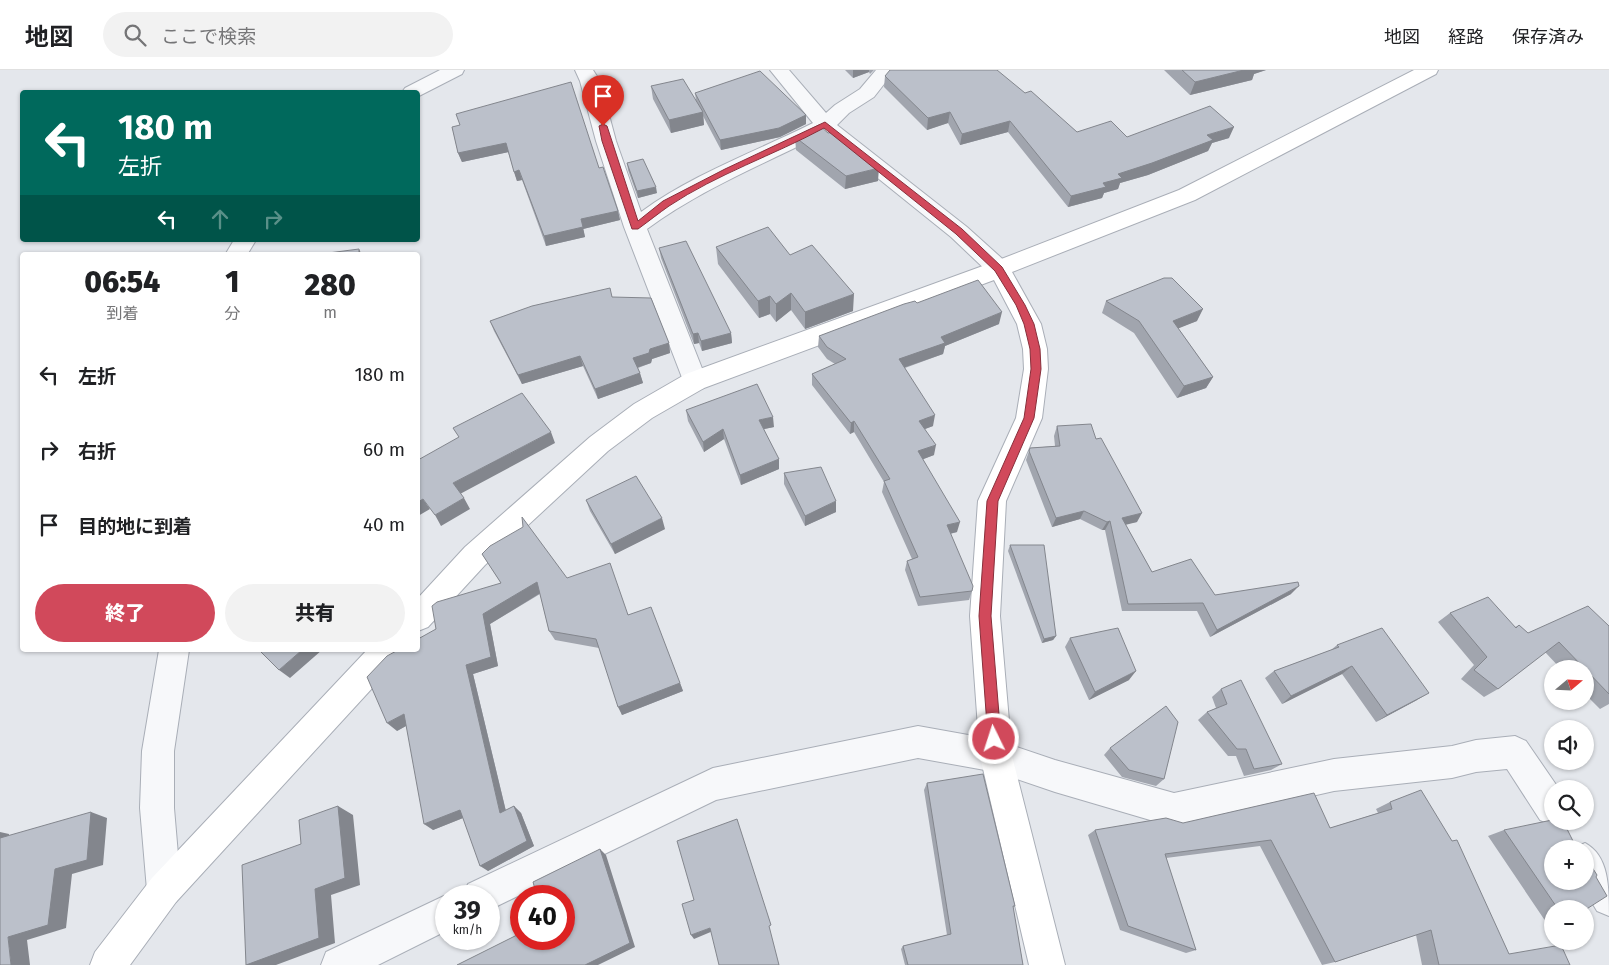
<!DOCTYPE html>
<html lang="ja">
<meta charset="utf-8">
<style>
:root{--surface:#fff;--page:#f2f2f2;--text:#202124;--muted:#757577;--line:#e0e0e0;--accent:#d1495b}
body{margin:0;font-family:"Fira Sans","Noto Sans JP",sans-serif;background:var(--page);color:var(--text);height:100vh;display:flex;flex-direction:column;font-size:19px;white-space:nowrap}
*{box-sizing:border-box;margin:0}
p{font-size:16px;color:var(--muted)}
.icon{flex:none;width:28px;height:28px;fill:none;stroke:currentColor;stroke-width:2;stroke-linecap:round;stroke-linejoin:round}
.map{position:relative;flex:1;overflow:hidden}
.sheet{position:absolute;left:20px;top:182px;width:400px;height:400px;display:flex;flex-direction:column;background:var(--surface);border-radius:5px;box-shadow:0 1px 4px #0004}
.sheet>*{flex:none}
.banner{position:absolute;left:20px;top:20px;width:400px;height:152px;border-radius:5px;box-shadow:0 1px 4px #0004;background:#00695c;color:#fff;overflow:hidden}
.needle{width:32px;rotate:71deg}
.tools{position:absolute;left:1544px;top:590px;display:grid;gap:10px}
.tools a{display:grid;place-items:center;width:50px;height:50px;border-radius:50%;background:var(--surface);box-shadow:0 1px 4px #0004;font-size:25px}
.speed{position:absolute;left:435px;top:815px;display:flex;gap:10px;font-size:25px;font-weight:700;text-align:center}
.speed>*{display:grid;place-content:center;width:65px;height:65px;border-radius:50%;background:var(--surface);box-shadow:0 1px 4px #0004;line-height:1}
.speed small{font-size:12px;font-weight:400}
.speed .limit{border:8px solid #d22;background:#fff;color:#111}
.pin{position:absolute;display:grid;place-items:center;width:42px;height:42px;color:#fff;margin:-51px -21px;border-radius:50% 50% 50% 0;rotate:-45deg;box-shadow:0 0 5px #0007}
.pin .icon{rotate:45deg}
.me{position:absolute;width:55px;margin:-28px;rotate:356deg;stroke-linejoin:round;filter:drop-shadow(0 0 4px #0008)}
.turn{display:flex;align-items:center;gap:18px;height:105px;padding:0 15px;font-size:22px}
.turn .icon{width:65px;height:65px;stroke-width:2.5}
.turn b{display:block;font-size:35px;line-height:42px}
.lanes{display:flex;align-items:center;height:48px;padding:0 15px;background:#0003;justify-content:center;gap:25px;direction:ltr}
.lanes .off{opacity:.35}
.eta{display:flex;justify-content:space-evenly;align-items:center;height:85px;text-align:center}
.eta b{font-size:30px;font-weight:800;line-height:35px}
.cta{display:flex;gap:10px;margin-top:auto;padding:10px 15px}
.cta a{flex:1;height:58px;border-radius:30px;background:var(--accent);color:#fff;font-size:20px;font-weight:800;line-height:58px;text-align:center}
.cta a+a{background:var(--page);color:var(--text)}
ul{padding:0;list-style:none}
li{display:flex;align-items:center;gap:15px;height:75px;padding:0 15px}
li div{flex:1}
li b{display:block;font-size:19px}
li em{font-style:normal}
header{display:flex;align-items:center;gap:30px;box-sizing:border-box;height:70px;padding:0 25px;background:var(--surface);border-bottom:1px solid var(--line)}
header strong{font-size:24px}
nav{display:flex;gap:28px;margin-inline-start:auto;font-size:18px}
.search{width:350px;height:45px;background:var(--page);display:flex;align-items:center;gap:12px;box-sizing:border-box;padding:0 18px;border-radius:28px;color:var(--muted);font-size:19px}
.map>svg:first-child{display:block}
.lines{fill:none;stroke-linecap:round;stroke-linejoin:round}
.street-casing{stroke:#a9aeb7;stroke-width:2}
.secondary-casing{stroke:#a9aeb7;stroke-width:2}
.street{fill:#f7f8fa;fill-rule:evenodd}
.secondary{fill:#fff;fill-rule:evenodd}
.wall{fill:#a1a5ae}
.shaded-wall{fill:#83868d}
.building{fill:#bbc0ca;stroke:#83868d}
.route{fill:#d1495b;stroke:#882f3b}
</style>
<header>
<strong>地図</strong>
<div class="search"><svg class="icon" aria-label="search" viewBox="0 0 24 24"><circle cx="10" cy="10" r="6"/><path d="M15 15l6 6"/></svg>ここで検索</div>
<nav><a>地図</a><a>経路</a><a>保存済み</a></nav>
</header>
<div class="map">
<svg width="1609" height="895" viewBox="0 0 1609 895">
<rect width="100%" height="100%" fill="#e4e7ec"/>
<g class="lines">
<g class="street-casing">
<path id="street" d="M 440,0 L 464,0 L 462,4 L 419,26 L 418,22 L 402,22 L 405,18 Z
M 575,0 L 593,0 L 600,11 L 616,71 L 641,142 C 693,104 755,82 813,53 L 770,0 L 789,0 L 826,43 L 835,35 L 860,19 L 876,0 L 895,0 L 874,27 L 849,43 L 837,55 L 967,157 L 1007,193 L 1010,199 L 1007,205 L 999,207 L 991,205 L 951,167 L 823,64 C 764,94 701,119 647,159 L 707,311 L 704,318 L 695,321 L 686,318 L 624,157 L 596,71 L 580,11 Z
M 234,170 L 256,170 L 247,185 L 225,185 Z
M 159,580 L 189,580 L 174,681 L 174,738 L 181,820 L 176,832 L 164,837 L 152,832 L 147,820 L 140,738 L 142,681 Z
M 918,656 L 996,670 L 1055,690 L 1174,723 L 1334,689 L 1452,676 L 1476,670 L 1515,666 L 1526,671 L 1559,719 L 1552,719 L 1552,751 L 1560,751 L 1552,755 L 1540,750 L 1507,699 L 1476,702 L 1452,708 L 1334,721 L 1174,757 L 1055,722 L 996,702 L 918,688 L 716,730 L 489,840 L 489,826 L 463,826 L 468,814 L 713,698 Z
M 1585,773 C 1609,786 1609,817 1609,846 L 1597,841 L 1579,811 L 1585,811 L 1585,779 L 1573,779 Z
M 446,825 L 448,826 L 446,826 L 446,861 L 378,895 L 321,895 L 326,882 Z"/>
</g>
<g class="secondary-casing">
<path id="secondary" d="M 1414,0 L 1438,0 L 1436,4 L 1195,130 L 1012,202 L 1041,254 L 1047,279 L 1048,299 L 1042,348 L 1006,431 L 1000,546 L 1012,686 L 1065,895 L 1029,895 L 980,686 L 970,546 L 978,431 L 1016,348 L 1024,299 L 1023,279 L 1017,254 L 994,210 L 704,318 L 652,348 L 608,381 L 485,495 L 428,557 L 418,561 L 418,528 L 465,477 L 590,367 L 634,334 L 686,304 L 991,193 L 1179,120 Z
M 367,580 L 402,580 L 398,590 L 176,832 L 130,895 L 90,895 L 95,882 L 152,808 Z"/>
</g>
<use href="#street" class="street"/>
<use href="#secondary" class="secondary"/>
</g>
<path class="wall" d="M 845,0 L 874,0 L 870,4 L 869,2 L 853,8 Z
M 1164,0 L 1266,0 L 1254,4 L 1252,10 L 1190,25 Z
M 885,6 L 1025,23 L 1077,62 L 1127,67 L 1229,68 L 1212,73 L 1208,81 L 1148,105 L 1120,113 L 1118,119 L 1104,123 L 1102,128 L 1068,137 L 1008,62 L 960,75 L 948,53 L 927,60 L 884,17 Z
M 651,16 L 696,30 L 695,23 L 806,45 L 806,54 L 780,67 L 721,80 L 703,46 L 704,55 L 671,63 L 653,29 Z
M 452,57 L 599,98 L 618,141 L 620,150 L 583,159 L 585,167 L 546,176 L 522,110 L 517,111 L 508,82 L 462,92 L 458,83 Z
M 795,67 L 878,111 L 845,119 L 796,80 Z
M 627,93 L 657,123 L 638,128 L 628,100 Z
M 716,177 L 790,185 L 853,241 L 805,259 L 791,240 L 776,252 L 770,244 L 759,248 L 718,194 Z
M 659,178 L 731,263 L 732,273 L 702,281 L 699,273 L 694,274 L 661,188 Z
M 612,227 L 669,273 L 670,283 L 652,289 L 651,293 L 638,298 L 643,313 L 598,329 L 583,296 L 522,314 L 494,261 L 490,251 Z
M 1106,231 L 1197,251 L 1178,258 L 1213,307 L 1206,318 L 1177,328 L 1134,263 L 1102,243 Z
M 917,233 L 999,254 L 945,276 L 943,284 L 905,298 L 933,356 L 925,359 L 934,385 L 923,389 L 957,462 L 950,464 L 972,521 L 969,530 L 918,536 L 905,500 L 907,491 L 912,489 L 882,422 L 884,412 L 854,362 L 850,364 L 812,315 L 812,304 L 835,294 L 827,289 L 818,277 L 819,266 Z
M 686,340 L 774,357 L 764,359 L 779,399 L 741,415 L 724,369 L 704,382 L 688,351 Z
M 1057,356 L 1096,369 L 1137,452 L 1125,454 L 1152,502 L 1215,525 L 1291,524 L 1210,567 L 1197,541 L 1122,541 L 1105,460 L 1102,460 L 1080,449 L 1052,457 L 1026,390 L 1030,378 L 1055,376 L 1054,366 Z
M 784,403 L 836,442 L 805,456 L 784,414 Z
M 586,430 L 665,459 L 615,484 L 590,441 Z
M 1010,475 L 1056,566 L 1053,570 L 1042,573 L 1008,481 Z
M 482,484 L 567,508 L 629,545 L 680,613 L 683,621 L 622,645 L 599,578 L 555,570 L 549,561 L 540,524 L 490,554 L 498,596 L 473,604 L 506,741 L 514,736 L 521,743 L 534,776 L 488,801 L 463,748 L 433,760 L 406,656 L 397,661 L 436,559 L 501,513 Z
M 1450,543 L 1515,557 L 1519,555 L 1528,563 L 1609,556 L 1609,634 L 1600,639 L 1585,624 L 1585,599 L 1561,599 L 1545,582 L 1498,619 L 1484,627 L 1461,609 L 1474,595 L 1438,552 Z
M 1070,568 L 1129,610 L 1089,630 L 1065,577 Z
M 1337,575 L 1417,630 L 1376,652 L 1342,604 L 1282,634 L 1265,608 L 1274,601 L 1331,580 Z
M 1221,619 L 1282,694 L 1271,700 L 1244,706 L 1236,686 L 1228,686 L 1198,650 L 1207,642 L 1216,638 L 1212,627 Z
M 1110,678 L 1164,709 L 1156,716 L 1122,707 L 1104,685 Z
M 927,713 L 1015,836 L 1013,837 L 1023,895 L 905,895 L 901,879 L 903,876 L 947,865 L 924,720 Z
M 1390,732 L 1509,884 L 1570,895 L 1422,895 L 1416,865 L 1335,892 L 1322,895 L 1260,776 L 1166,788 L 1196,880 L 1186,883 L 1120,860 L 1088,765 L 1095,760 L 1183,753 L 1330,758 L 1378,743 L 1376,739 Z
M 1504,760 L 1575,775 L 1585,839 L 1552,839 L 1552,854 L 1548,855 L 1488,766 Z"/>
<path class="shaded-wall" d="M 853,0 L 869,0 L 869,2 L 853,8 Z
M 1244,0 L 1266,0 L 1254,4 L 1252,10 L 1190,25 L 1195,12 Z
M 703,42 L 704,55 L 671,63 L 669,50 Z
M 950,42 L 948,53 L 927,60 L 928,48 Z
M 806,45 L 806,54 L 780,67 L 721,80 L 720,70 Z
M 1010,51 L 1008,62 L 960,75 L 962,64 Z
M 1234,57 L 1229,68 L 1212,73 L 1208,81 L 1148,105 L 1120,113 L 1118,119 L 1104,123 L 1102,128 L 1068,137 L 1071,126 L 1103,113 L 1118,104 L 1207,65 Z
M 506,73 L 509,82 L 462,92 L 458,83 Z
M 879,98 L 878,111 L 845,119 L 846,106 Z
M 519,100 L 522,110 L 517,111 L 514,102 Z
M 656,117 L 657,123 L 638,128 L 637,121 Z
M 618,141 L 620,150 L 583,159 L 581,149 Z
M 583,157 L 585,167 L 546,176 L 544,166 Z
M 359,179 L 362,185 L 359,185 Z
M 791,223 L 791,240 L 776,252 L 776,234 Z
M 854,224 L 853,241 L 805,259 L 805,242 Z
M 770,226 L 770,244 L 759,248 L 758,231 Z
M 1203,239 L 1197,251 L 1167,263 L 1173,251 Z
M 1002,242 L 999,254 L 945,276 L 943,284 L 897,300 L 899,289 L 941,267 Z
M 698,263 L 699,273 L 694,274 L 693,264 Z
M 731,263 L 732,273 L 702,281 L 701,271 Z
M 669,273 L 670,283 L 652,289 L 651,293 L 636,298 L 633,288 L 650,279 Z
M 580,286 L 583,296 L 522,314 L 518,305 Z
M 640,303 L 643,313 L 598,329 L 595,319 Z
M 1213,307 L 1206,318 L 1177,328 L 1184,316 Z
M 935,345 L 933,356 L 917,362 L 919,351 Z
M 773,347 L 774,357 L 759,360 L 759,350 Z
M 854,351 L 854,362 L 850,364 L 851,353 Z
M 723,359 L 724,369 L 704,382 L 703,372 Z
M 551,362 L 555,373 L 460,424 L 453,413 Z
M 936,375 L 934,385 L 916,392 L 918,381 Z
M 779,389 L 779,399 L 741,415 L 740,405 Z
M 464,428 L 470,439 L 441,456 L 435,445 Z
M 423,429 L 430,439 L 418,446 L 418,432 Z
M 836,431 L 836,442 L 805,456 L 805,446 Z
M 1084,441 L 1080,449 L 1052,457 L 1056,448 Z
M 1142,443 L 1137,452 L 1117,457 L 1122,448 Z
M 662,448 L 665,459 L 615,484 L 611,474 Z
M 1110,451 L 1105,460 L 1102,460 L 1107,452 Z
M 960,452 L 957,462 L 944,465 L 947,455 Z
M 537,512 L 542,522 L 490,554 L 498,596 L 473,604 L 508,750 L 500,743 L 466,595 L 483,544 Z
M 1299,516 L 1291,524 L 1210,567 L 1217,560 Z
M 1056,566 L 1053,570 L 1042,573 L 1044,569 Z
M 302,580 L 322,580 L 290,608 L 279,600 Z
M 1352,596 L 1342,604 L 1282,634 L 1291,626 Z
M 1136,601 L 1129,610 L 1089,630 L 1095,622 Z
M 680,613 L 683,621 L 622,645 L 618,637 Z
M 1429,623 L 1417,630 L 1376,652 L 1387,645 Z
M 404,644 L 413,652 L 397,661 L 387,653 Z
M 338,736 L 353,745 L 360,815 L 331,825 L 335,873 L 276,895 L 246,895 L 315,819 Z
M 514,736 L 521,743 L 534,776 L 488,801 L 480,796 Z
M 460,740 L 468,746 L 433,760 L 424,754 Z
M 91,742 L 107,748 L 103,795 L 72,804 L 66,858 L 27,870 L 30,895 L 11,895 L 8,867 L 55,799 Z
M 0,762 L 9,764 L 8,776 L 0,774 Z
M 600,779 L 606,785 L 635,877 L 598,895 L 585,895 Z
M 710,858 L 713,861 L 694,869 L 691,865 Z"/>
<path class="building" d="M 890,0 L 997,0 L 1025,23 L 1031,21 L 1077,62 L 1111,51 L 1127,67 L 1210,36 L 1234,57 L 1207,65 L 1213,70 L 1152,93 L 1118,104 L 1122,108 L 1103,113 L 1106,117 L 1071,126 L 1010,51 L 962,64 L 950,42 L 928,48 L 885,6 Z
M 1182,0 L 1244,0 L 1195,12 Z
M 760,1 L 806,45 L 779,58 L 720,70 L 695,23 Z
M 683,9 L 703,42 L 669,50 L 651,16 Z
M 571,12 L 599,98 L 603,97 L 618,141 L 581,149 L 583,157 L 544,166 L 519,100 L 514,102 L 506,73 L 458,83 L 452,57 L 460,55 L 456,44 Z
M 819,55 L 828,63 L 834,62 L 879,98 L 846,106 L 795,67 Z
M 643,89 L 656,117 L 637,121 L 627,93 Z
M 768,157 L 790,185 L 812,175 L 854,224 L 805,242 L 791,223 L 776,234 L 770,226 L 758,231 L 716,177 Z
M 686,171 L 731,263 L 701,271 L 698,263 L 693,264 L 659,178 Z
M 359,179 L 359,185 L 313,185 Z
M 1164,208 L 1172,208 L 1203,239 L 1173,251 L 1213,307 L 1184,316 L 1139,251 L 1106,231 Z
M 978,210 L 1002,242 L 941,267 L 945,273 L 899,289 L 935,345 L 919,351 L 936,375 L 918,381 L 960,452 L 947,455 L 973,516 L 972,521 L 920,527 L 907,491 L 918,487 L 884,411 L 890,409 L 854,351 L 851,353 L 812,304 L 846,289 L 827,277 L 819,266 L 904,234 L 915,231 L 917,233 Z
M 610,218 L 612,227 L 651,228 L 669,273 L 650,279 L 649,283 L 633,288 L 640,303 L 595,319 L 580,286 L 518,305 L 490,251 L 532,236 Z
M 757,314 L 773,347 L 759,350 L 779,389 L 740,405 L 723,359 L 703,372 L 686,340 Z
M 522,323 L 551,362 L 453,413 L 464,428 L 435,445 L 423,429 L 418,432 L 418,390 L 459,367 L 453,358 Z
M 1091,354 L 1096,369 L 1101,368 L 1142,443 L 1122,448 L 1152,502 L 1191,489 L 1215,525 L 1298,512 L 1299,516 L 1217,560 L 1203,533 L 1128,534 L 1110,451 L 1107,452 L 1084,441 L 1056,448 L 1029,381 L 1030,378 L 1060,376 L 1057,356 Z
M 821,397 L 836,431 L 805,446 L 784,403 Z
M 636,406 L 662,448 L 611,474 L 586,430 Z
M 522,447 L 567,508 L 610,493 L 628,545 L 651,537 L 680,613 L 618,637 L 596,569 L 549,561 L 537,512 L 483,544 L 491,587 L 466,595 L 500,743 L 514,736 L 527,771 L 480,796 L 460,740 L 424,754 L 404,644 L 387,653 L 367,607 L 387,586 L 398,580 L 418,580 L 418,569 L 436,559 L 432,536 L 437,532 L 501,513 L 482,484 L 490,476 L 523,457 Z
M 1010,475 L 1044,475 L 1056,566 L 1044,569 Z
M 1488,527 L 1516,558 L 1519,555 L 1528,563 L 1588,536 L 1609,556 L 1609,624 L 1559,572 L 1498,619 L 1474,600 L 1487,587 L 1450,543 Z
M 1118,558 L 1136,601 L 1095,622 L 1070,568 Z
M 1382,558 L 1429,623 L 1387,645 L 1352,596 L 1291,626 L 1274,601 L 1339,577 L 1337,575 Z
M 259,580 L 302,580 L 279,600 Z
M 1241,610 L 1282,694 L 1254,699 L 1246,679 L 1237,679 L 1207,642 L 1227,634 L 1221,619 Z
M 1166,636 L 1178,652 L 1164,709 L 1129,700 L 1110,678 Z
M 983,704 L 1015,836 L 1013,836 L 1023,895 L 908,895 L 903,876 L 951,864 L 927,713 Z
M 1421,720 L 1452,771 L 1457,770 L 1509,884 L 1561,875 L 1570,895 L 1439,895 L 1431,860 L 1335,892 L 1271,770 L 1165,784 L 1196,880 L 1128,856 L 1095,760 L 1166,748 L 1183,753 L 1314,723 L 1330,758 L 1392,739 L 1390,732 Z
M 338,736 L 345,808 L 315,819 L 319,868 L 246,895 L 242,795 L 301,774 L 299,750 Z
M 91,742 L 87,790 L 55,799 L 48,855 L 8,867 L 11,895 L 0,895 L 0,768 Z
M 737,749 L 771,855 L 769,856 L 779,895 L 719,895 L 710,858 L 691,865 L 682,834 L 694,830 L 677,771 Z
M 1552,750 L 1552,751 L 1563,751 L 1575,775 L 1578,776 L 1580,779 L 1552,779 L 1552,811 L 1585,811 L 1585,786 L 1597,805 L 1596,807 L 1607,826 L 1585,840 L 1585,839 L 1558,839 L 1504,760 Z
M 600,779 L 630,873 L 585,895 L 457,895 L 521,863 L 521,869 L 564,869 L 564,826 L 537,826 L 533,812 Z"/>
<path class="route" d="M 825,52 L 962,159 L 1002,197 L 1025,235 L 1034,254 L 1040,279 L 1041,299 L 1034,348 L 998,431 L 991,546 L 1001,669 L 999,673 L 994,675 L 990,673 L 988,669 L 979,546 L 987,431 L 1024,348 L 1031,299 L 1030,279 L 1024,254 L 1016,235 L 995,201 L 956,164 L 824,58 C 774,85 717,104 669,136 C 659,143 649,151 638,159 L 632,159 L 602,71 L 599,56 L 603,54 L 607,56 L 638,151 L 663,131 L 725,99 Z"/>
</svg>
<div class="tools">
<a><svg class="needle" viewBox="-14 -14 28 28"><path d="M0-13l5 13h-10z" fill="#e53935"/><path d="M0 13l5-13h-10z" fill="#757577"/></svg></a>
<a><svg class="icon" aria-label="sound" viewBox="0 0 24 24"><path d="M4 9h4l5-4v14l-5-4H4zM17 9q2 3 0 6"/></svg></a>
<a><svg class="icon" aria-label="search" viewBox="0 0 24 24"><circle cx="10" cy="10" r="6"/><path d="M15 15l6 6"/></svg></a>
<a>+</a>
<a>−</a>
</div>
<div class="speed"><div>39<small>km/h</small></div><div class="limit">40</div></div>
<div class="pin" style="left:603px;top:56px;background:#d93025"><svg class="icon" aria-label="arrive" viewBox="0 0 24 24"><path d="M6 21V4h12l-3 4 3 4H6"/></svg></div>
<svg class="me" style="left:994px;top:669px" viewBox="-20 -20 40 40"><circle r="17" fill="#d1495b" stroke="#fff" stroke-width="3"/><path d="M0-11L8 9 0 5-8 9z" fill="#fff"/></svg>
<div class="banner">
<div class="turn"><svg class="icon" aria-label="left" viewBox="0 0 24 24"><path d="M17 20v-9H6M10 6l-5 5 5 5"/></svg><div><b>180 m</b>左折</div></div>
<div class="lanes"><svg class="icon" aria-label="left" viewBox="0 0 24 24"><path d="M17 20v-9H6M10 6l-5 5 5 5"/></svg><svg class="icon off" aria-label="ahead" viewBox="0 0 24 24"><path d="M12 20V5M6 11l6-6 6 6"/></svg><svg class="icon off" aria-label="right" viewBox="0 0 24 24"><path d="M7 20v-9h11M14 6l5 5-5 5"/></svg></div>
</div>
<section class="sheet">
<div class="eta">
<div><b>06:54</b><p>到着</p></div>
<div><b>1</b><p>分</p></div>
<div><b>280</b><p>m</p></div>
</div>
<ul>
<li><svg class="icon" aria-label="left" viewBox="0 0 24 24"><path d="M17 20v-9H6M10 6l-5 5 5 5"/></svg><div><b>左折</b></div><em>180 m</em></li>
<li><svg class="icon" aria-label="right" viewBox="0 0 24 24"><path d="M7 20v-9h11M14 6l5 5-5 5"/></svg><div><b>右折</b></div><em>60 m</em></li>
<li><svg class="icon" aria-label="arrive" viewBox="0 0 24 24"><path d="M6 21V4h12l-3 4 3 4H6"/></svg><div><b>目的地に到着</b></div><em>40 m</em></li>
</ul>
<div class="cta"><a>終了</a><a>共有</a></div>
</section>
</div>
